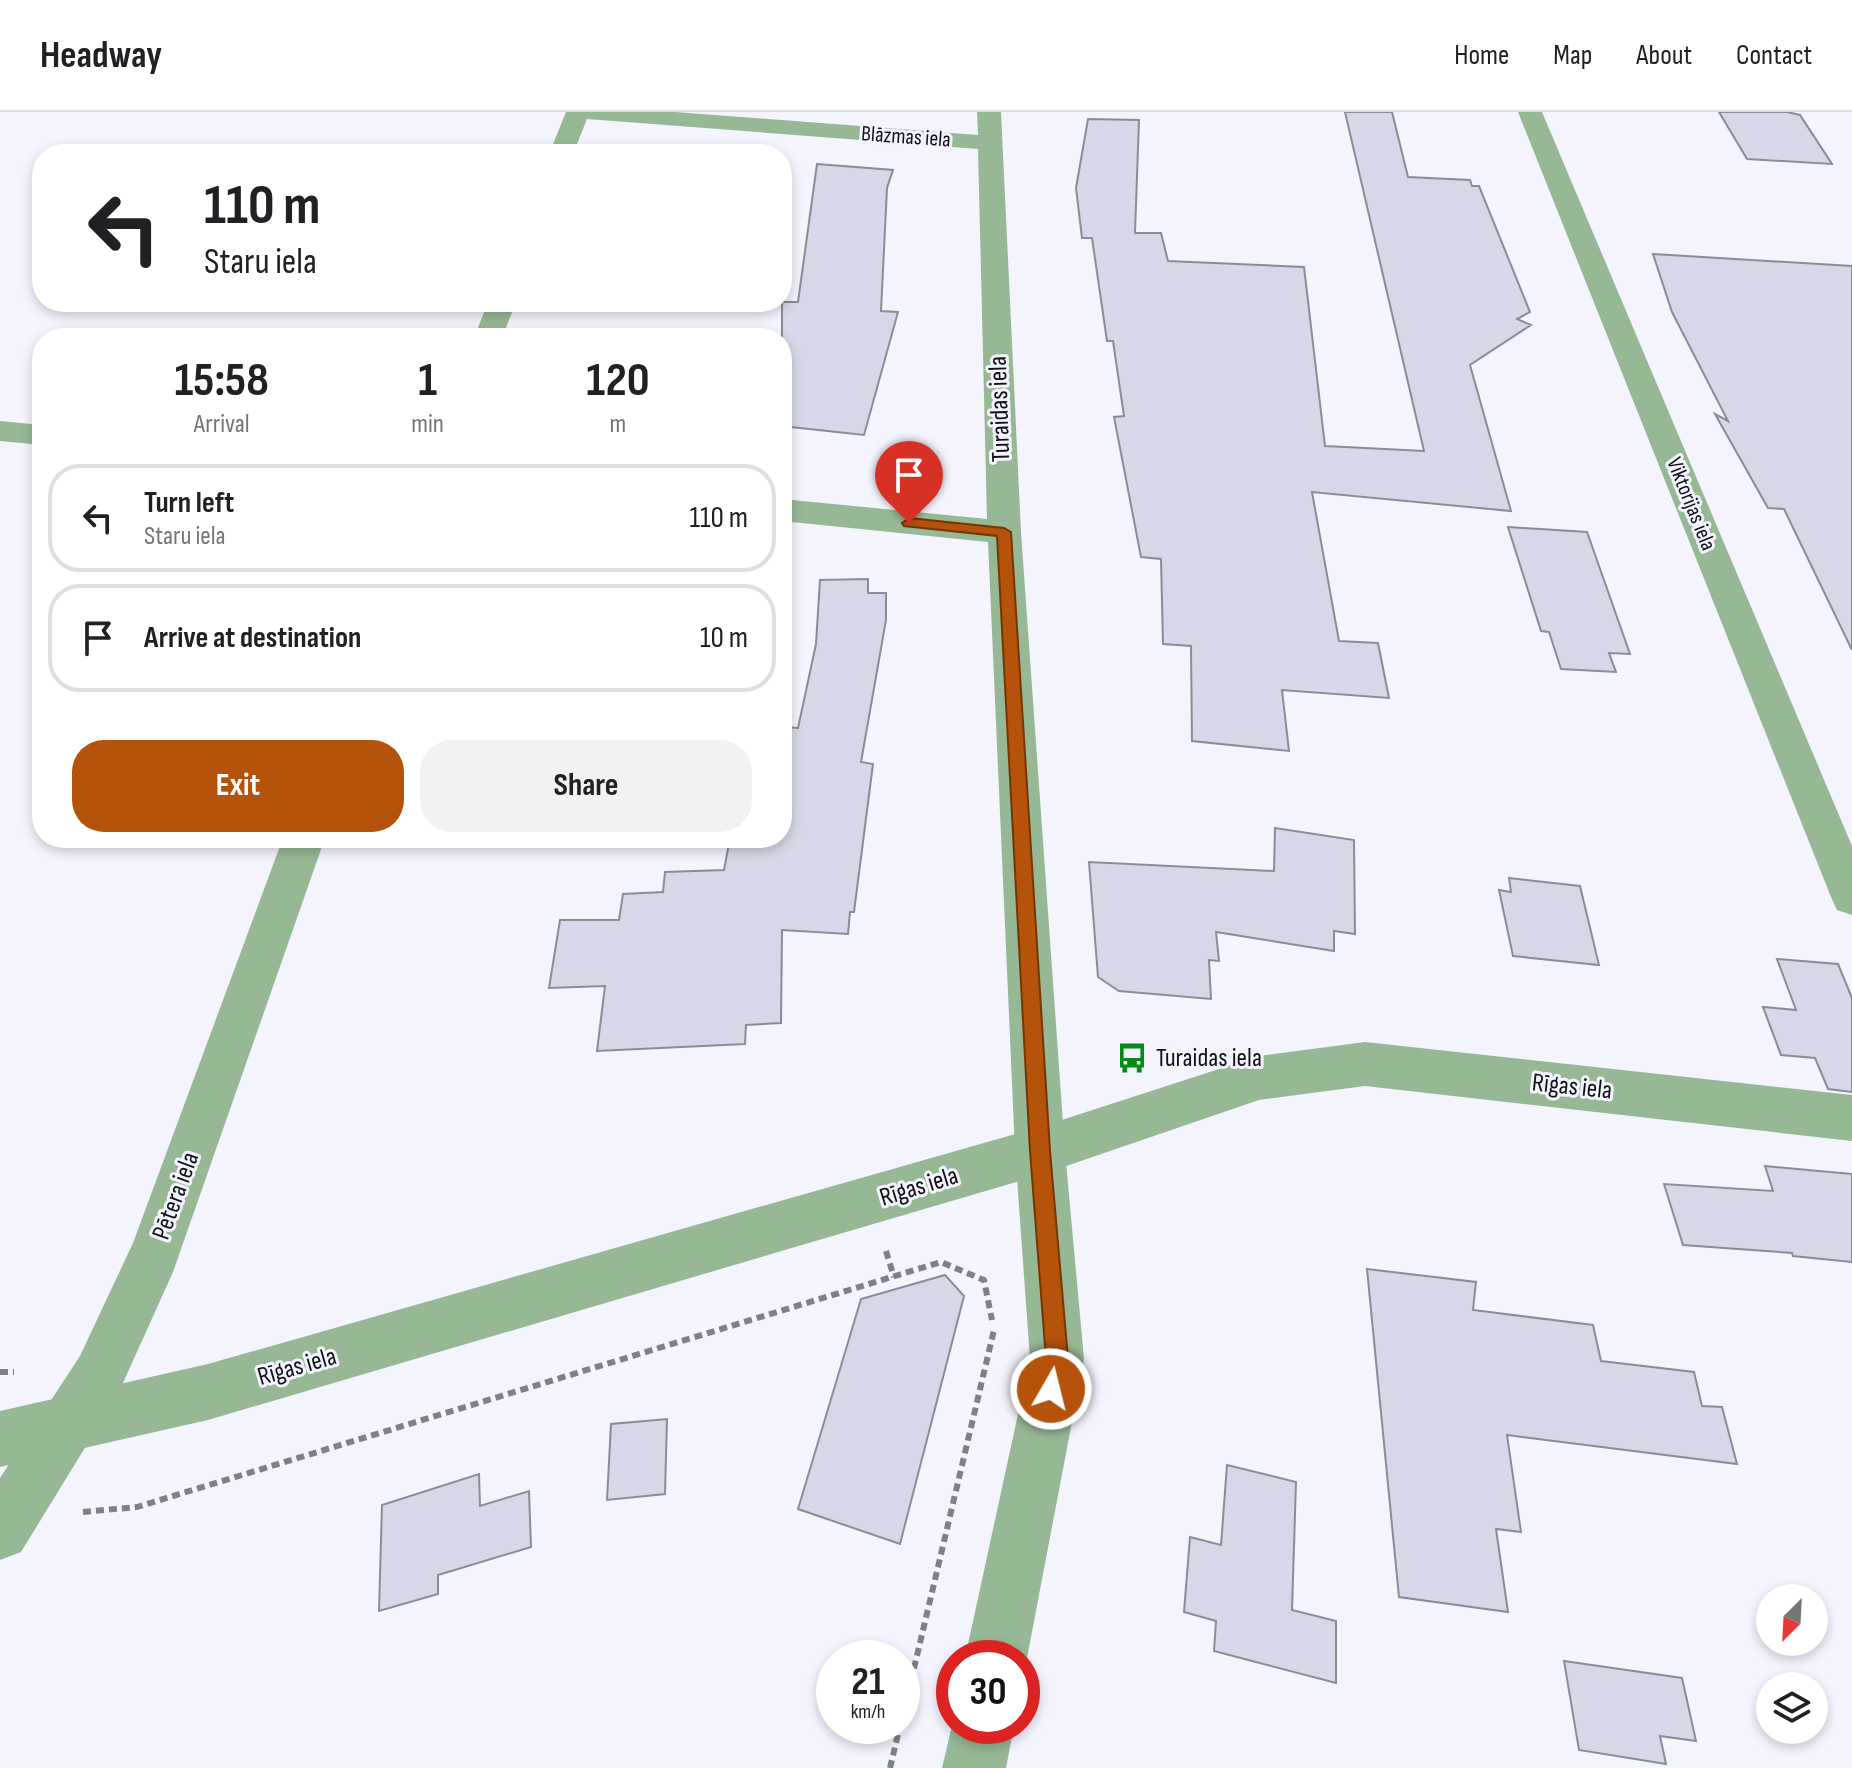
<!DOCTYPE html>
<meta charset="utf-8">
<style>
:root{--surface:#fff;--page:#f2f2f2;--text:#202124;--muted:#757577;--line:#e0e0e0;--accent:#b45309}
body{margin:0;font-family:"Sofia Sans Condensed",sans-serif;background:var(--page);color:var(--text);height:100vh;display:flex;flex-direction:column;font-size:30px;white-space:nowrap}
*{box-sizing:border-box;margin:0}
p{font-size:26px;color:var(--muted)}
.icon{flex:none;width:44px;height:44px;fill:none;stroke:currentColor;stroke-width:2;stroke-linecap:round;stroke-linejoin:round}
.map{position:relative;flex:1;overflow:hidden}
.details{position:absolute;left:32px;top:216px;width:760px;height:520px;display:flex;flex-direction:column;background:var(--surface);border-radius:32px;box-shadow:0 4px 12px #0003}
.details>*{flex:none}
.hud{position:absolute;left:32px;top:32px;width:760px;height:168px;border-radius:32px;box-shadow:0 4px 12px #0003;background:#fff;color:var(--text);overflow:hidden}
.needle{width:52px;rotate:204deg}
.tools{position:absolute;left:1756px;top:1472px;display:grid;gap:16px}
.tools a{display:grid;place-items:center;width:72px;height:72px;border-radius:50%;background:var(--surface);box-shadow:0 4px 12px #0003;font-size:40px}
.speed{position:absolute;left:816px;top:1528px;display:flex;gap:16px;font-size:40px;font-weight:700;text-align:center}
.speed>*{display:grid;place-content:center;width:104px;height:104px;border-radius:50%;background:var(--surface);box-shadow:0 4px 12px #0003;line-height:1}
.speed small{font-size:20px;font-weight:400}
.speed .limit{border:12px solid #d22;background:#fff;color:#111}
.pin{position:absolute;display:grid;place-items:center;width:68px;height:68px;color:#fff;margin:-82px -34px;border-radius:50% 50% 50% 0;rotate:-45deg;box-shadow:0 0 8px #0007}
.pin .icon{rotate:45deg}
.me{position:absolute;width:88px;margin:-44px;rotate:8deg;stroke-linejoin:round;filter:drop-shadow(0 0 6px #0008)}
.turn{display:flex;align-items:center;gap:28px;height:168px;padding:0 40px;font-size:36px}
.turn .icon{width:104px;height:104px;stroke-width:2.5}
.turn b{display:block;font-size:56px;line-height:68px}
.eta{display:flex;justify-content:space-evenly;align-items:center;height:136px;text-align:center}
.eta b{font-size:48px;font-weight:700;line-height:56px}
.cta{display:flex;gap:16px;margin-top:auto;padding:16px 40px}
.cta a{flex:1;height:92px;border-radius:32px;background:var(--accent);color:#fff;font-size:32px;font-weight:700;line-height:92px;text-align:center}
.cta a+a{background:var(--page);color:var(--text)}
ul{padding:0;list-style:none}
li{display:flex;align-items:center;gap:24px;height:108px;margin:0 16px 12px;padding:0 24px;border:4px solid var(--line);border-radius:32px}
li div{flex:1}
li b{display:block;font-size:30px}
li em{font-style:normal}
header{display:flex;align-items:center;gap:48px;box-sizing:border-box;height:112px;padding:0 40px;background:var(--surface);border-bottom:2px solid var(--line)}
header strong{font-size:38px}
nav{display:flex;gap:44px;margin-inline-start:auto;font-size:28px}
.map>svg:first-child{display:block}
.building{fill:#d5d8e6;stroke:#898c99;stroke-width:2}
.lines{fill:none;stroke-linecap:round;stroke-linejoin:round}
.path{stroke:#808188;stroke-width:6;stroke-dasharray:8 5;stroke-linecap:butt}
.minor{fill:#97b895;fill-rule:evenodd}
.tertiary{fill:#97b895;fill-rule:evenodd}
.route{fill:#b45309;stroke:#753606;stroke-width:2}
.labels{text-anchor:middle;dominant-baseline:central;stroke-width:6;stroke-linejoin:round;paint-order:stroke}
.far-street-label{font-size:22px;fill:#111216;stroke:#f3f4fd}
.street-label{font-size:26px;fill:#111216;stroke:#f3f4fd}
.poi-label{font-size:26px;fill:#111216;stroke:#f3f4fd;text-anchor:start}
</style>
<header>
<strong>Headway</strong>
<nav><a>Home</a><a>Map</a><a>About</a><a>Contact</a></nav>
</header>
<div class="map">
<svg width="1852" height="1656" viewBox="0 0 1852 1656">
<rect width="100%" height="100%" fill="#f3f4fd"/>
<path class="building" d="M 1345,0 L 1392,0 L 1408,65 L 1470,68 L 1472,74 L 1479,74 L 1530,200 L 1517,207 L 1531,213 L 1470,253 L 1511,399 L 1312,380 L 1339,529 L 1378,531 L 1389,586 L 1282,578 L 1289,639 L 1192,629 L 1191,534 L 1163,532 L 1161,447 L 1141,445 L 1114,305 L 1124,304 L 1113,229 L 1107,229 L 1092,126 L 1082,126 L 1076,76 L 1088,7 L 1139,8 L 1135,121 L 1161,121 L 1168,149 L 1304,155 L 1325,334 L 1424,339 Z
M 1719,0 L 1787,0 L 1800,3 L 1832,52 L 1747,47 Z
M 817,52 L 893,58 L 887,76 L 881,199 L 898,200 L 864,323 L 782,314 L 782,190 L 798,190 Z
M 1653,142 L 1852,154 L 1852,538 L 1784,397 L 1768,396 L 1715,302 L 1728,309 L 1672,200 Z
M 1508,415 L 1587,420 L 1630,542 L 1609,541 L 1616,560 L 1561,557 L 1549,520 L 1541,519 Z
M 868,467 L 868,481 L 886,481 L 886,508 L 861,650 L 873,652 L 854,800 L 850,800 L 848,822 L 782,818 L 781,911 L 746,913 L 745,932 L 597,939 L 605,874 L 549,876 L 560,808 L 619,808 L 623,782 L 663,780 L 665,760 L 724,758 L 730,726 L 782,726 L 782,615 L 798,616 L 816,532 L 820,468 Z
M 1275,716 L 1354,728 L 1355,822 L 1334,819 L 1334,839 L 1216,820 L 1219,849 L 1209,848 L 1211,887 L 1119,879 L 1098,865 L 1089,750 L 1274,759 Z
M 1509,766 L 1580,774 L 1599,853 L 1513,844 L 1499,778 L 1511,780 Z
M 1777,847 L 1838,852 L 1852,886 L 1852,980 L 1828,977 L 1815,946 L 1781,943 L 1763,895 L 1796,898 Z
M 1765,1054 L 1852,1062 L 1852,1150 L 1793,1144 L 1792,1141 L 1683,1133 L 1664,1072 L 1773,1079 Z
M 1367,1157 L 1476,1170 L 1473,1198 L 1593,1213 L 1601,1249 L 1694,1260 L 1702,1294 L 1722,1295 L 1737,1352 L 1507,1323 L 1521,1420 L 1496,1417 L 1508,1500 L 1399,1485 Z
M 945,1163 L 964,1184 L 900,1432 L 798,1397 L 861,1187 Z
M 667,1307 L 665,1382 L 607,1388 L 611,1312 Z
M 1227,1353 L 1296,1370 L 1292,1498 L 1336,1509 L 1336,1571 L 1214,1539 L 1216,1509 L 1184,1500 L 1190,1425 L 1221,1433 Z
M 479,1362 L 480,1394 L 529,1379 L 531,1435 L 438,1463 L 438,1482 L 379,1499 L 382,1393 Z
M 1564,1549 L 1682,1566 L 1696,1629 L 1660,1624 L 1666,1652 L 1579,1638 Z"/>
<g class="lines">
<path class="path" d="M 886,1139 L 894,1165
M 0,1260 L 14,1260
M 83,1400 L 137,1395 L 941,1150 L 984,1168 L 992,1208
M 902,1607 L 994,1218
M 890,1656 L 900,1614"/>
<path class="minor" d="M 566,0 L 675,0 L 978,23 L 977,0 L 1001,0 L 1021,420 L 1065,1039 L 1084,1247 L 1027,1546 L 1022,1558 L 1022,1546 L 965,1546 L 1030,1247 L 1015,1039 L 988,430 L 782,409 L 782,387 L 987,407 L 978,37 L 587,7 L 573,42 L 549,42 Z
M 1518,0 L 1542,0 L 1852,734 L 1852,803 L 1837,798 L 1831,785 Z
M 488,190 L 516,190 L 502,226 L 474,226 Z
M 0,309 L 42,313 L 42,333 L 0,329 Z
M 283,726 L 325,726 L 173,1160 L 118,1282 L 21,1440 L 0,1448 L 0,1366 L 80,1244 L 133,1131 Z
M 954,1605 L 954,1614 L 1014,1614 L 1006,1656 L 942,1656 Z"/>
<path class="tertiary" d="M 1365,930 L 1852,983 L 1852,1029 L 1365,974 L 1259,988 L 1040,1063 L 208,1308 L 0,1355 L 0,1299 L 208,1252 L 1040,1015 L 1259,944 Z"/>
</g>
<path class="route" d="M 909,406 L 1004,416 L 1011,420 L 1050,1039 L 1068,1247 L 1059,1285 L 1051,1289 L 1043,1285 L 1039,1277 L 1046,1247 L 1030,1039 L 997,424 L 904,414 L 902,411 Z"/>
<defs>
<g id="bus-bare" transform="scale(2.4)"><path d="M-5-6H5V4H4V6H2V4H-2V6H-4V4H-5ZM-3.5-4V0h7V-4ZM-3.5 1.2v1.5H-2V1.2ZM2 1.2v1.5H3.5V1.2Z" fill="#058a15" stroke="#f3f4fd" stroke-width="2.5" paint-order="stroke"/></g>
</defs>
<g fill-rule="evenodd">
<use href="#bus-bare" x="1132" y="946"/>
</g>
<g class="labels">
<g class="far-street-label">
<text transform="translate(906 25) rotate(4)">Blāzmas iela</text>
<text transform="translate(1691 392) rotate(68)">Viktorijas iela</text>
</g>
<g class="street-label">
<text transform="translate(1000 297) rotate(-92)">Turaidas iela</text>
<text transform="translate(1572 975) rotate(6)">Rīgas iela</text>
<text transform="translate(919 1075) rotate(-17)">Rīgas iela</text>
<text transform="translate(176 1084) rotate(-70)">Pētera iela</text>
<text transform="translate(297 1255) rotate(-16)">Rīgas iela</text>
</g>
<g class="poi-label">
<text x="1156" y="946">Turaidas iela</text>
</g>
</g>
</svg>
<div class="tools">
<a><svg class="needle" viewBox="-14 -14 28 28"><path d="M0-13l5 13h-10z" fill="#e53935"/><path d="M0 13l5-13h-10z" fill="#757577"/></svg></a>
<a><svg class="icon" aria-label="layers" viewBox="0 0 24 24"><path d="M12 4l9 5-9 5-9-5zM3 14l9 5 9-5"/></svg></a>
</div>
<div class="speed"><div>21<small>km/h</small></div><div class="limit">30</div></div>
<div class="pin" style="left:909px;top:411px;background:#d93025"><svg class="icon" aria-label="arrive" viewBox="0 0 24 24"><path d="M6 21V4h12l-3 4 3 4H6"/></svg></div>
<svg class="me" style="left:1051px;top:1277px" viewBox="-20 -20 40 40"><circle r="17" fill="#b45309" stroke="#fff" stroke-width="3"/><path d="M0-11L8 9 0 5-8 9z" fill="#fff"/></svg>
<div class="hud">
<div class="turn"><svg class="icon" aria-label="left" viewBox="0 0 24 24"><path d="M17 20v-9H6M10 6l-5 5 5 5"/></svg><div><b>110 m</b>Staru iela</div></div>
</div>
<section class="details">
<div class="eta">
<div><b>15:58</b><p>Arrival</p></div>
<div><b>1</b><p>min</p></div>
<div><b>120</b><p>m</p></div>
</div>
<ul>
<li><svg class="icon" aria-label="left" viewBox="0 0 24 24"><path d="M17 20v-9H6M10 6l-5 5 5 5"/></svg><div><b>Turn left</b><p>Staru iela</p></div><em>110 m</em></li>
<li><svg class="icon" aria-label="arrive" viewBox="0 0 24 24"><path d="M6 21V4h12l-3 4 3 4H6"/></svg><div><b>Arrive at destination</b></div><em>10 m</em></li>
</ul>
<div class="cta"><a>Exit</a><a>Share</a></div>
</section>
</div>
